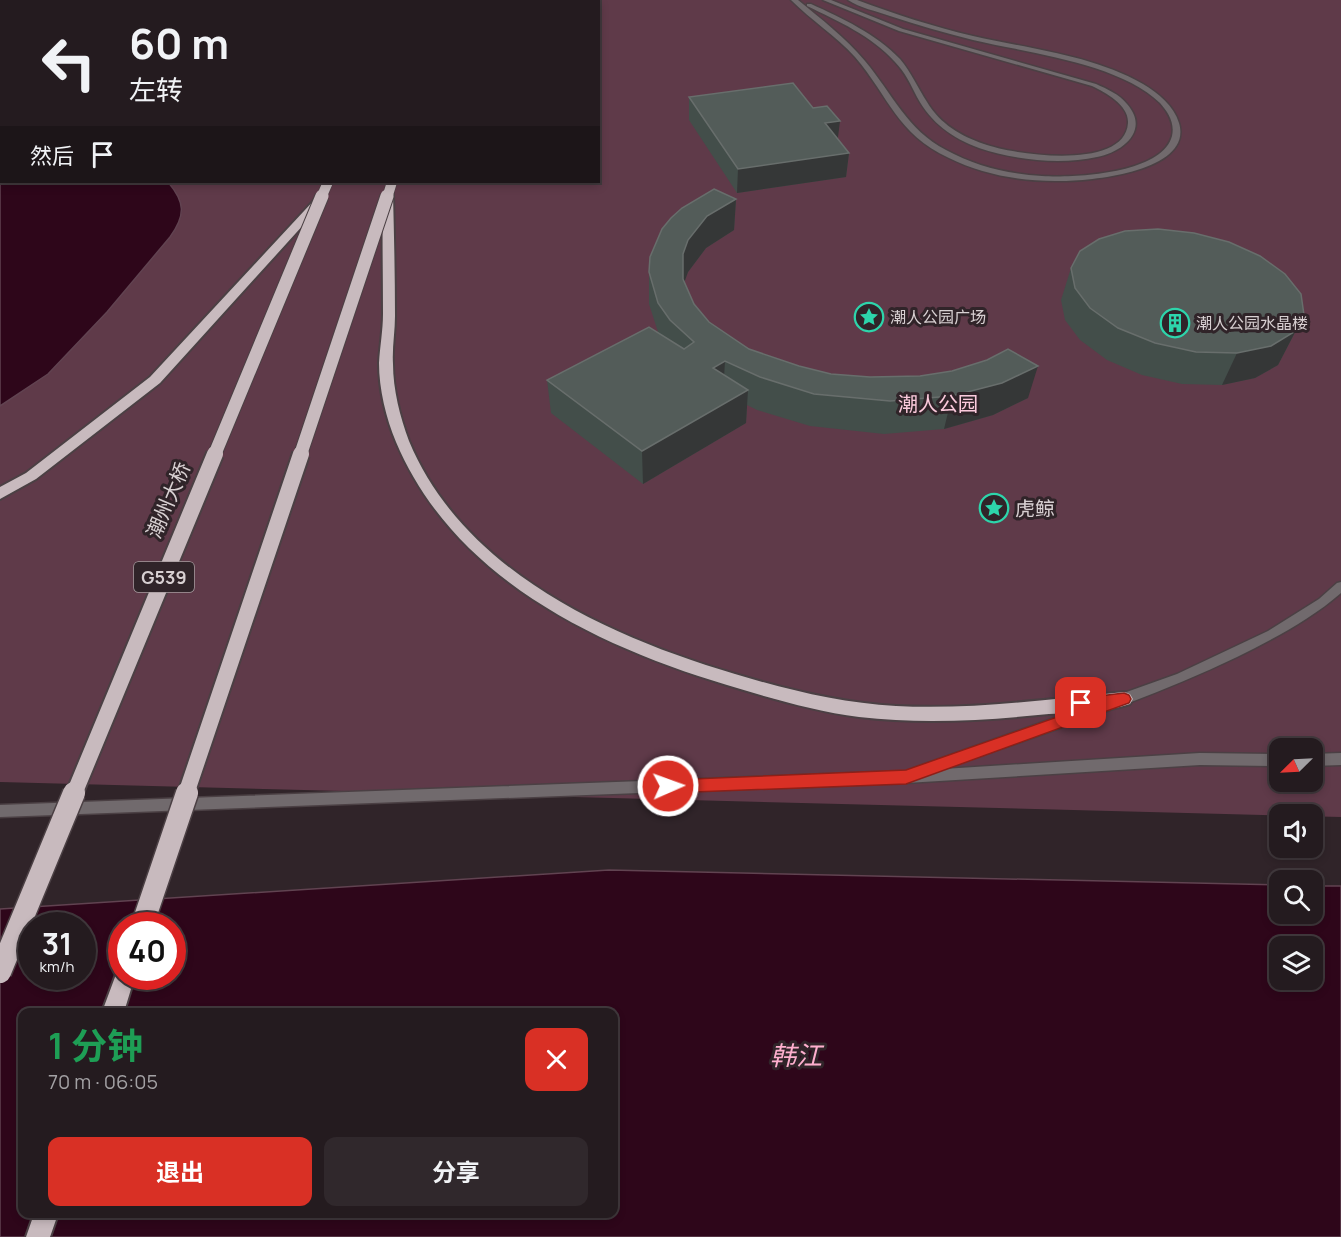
<!DOCTYPE html>
<html lang="zh">
<meta charset="utf-8">
<style>
:root{--surface:#241b1f;--page:#30282c;--text:#f1f3f6;--muted:#a3a1a4;--line:#41393d;--accent:#d93025}
body{margin:0;font-family:Manrope,"Noto Sans SC",sans-serif;background:var(--page);color:var(--text);height:100vh;display:flex;flex-direction:column;font-size:22px;white-space:nowrap}
*{box-sizing:border-box;margin:0}
p{font-size:20px;color:var(--muted)}
.icon{flex:none;width:33px;height:33px;fill:none;stroke:currentColor;stroke-width:2;stroke-linecap:round;stroke-linejoin:round}
.map{position:relative;flex:1;overflow:hidden}
.details{position:absolute;left:18px;top:1008px;width:600px;height:210px;display:flex;flex-direction:column;background:var(--surface);border-radius:12px;box-shadow:0 3px 9px #0003,0 0 0 2px var(--line)}
.details>*{flex:none}
.banner{position:absolute;left:0px;top:0px;width:600px;height:183px;box-shadow:0 3px 9px #0003,0 0 0 2px var(--line);background:#241b1f;color:var(--text);overflow:hidden}
.needle{width:39px;rotate:246deg}
.tools{position:absolute;left:1269px;top:738px;display:grid;gap:12px}
.tools a{display:grid;place-items:center;width:54px;height:54px;border-radius:12px;background:var(--surface);box-shadow:0 3px 9px #0003,0 0 0 2px var(--line);font-size:30px}
.speed{position:absolute;left:18px;top:912px;display:flex;gap:12px;font-size:30px;font-weight:700;text-align:center}
.speed>*{display:grid;place-content:center;width:78px;height:78px;border-radius:50%;background:var(--surface);box-shadow:0 3px 9px #0003,0 0 0 2px var(--line);line-height:1}
.speed small{font-size:15px;font-weight:400}
.speed .limit{border:9px solid #d22;background:#fff;color:#111}
.pin{position:absolute;display:grid;place-items:center;width:51px;height:51px;color:#fff;margin:-26px;border-radius:12px;box-shadow:0 3px 9px #0006}
.me{position:absolute;width:66px;margin:-33px;rotate:88deg;stroke-linejoin:round;filter:drop-shadow(0 0 4px #0008)}
.turn{display:flex;align-items:center;gap:21px;height:126px;padding:0 30px;font-size:27px}
.turn .icon{width:78px;height:78px;stroke-width:2.5}
.turn b{display:block;font-size:42px;line-height:51px}
.then{display:flex;align-items:center;height:57px;padding:0 30px;background:#0003;gap:12px;font-size:22px}
.round{display:grid;place-items:center;flex:none;width:63px;height:63px;border-radius:12px;background:var(--page)}
.overview{display:flex;align-items:center;justify-content:space-between;height:102px;padding:0 30px}
h1{font-size:36px;font-weight:700;line-height:45px;color:#1e9e55}
.action{display:flex;gap:12px;margin-top:auto;padding:12px 30px}
.action a{flex:1;height:69px;border-radius:12px;background:var(--accent);color:#fff;font-size:24px;font-weight:700;line-height:69px;text-align:center}
.action a+a{background:var(--page);color:var(--text)}
.map>svg:first-child{display:block}
.green{fill:#5f3a49;fill-rule:evenodd}
.water{fill:#2e061a;stroke:#614351;stroke-width:1.5;fill-rule:evenodd}
.lines{fill:none;stroke-linecap:round;stroke-linejoin:round}
.tertiary-casing{stroke:#4b4044;stroke-width:3}
.trunk-casing{stroke:#4b4044;stroke-width:4}
.tertiary{fill:#716a6d;fill-rule:evenodd}
.trunk{fill:#c8babe;fill-rule:evenodd}
.trunk-bridge-far3-casing{stroke:#4b4044;stroke-width:11;stroke-linecap:butt}
.trunk-bridge-far2-casing{stroke:#4b4044;stroke-width:15;stroke-linecap:butt}
.trunk-bridge-far1-casing{stroke:#4b4044;stroke-width:20;stroke-linecap:butt}
.trunk-bridge-casing{stroke:#4b4044;stroke-width:25;stroke-linecap:butt}
.trunk-bridge-far3{stroke:#c8babe;stroke-width:10}
.trunk-bridge-far2{stroke:#c8babe;stroke-width:13}
.trunk-bridge-far1{stroke:#c8babe;stroke-width:16}
.trunk-bridge{stroke:#c8babe;stroke-width:22}
.wall{fill:#434e4a}
.shaded-wall{fill:#353737}
.building{fill:#535c59;stroke:#686e6c;stroke-width:1.5}
.route{fill:#d93025;stroke:#8d1f18;stroke-width:1.5}
.labels{text-anchor:middle;dominant-baseline:central;stroke-width:6;stroke-linejoin:round;paint-order:stroke}
.far-poi-label{font-size:16px;fill:#d8d0d2;stroke:#302429;text-anchor:start}
.shield{fill:#302429;stroke:#a69c9f;stroke-width:1.5}
.shield-label{font-size:18px;font-weight:bold;fill:#d8d0d2}
.park-label{font-size:20px;fill:#fbcadc;stroke:#302429}
.street-label{font-size:20px;fill:#d8d0d2;stroke:#302429}
.poi-label{font-size:20px;fill:#d8d0d2;stroke:#302429;text-anchor:start}
.near-water-label{font-size:26px;font-style:italic;fill:#feafce;stroke:#302429}
</style>
<div class="map">
<svg width="1341" height="1237" viewBox="0 0 1341 1237">
<rect width="100%" height="100%" fill="#302429"/>
<path class="green" d="M 0,0 L 1341,0 L 1341,817 L 0,782 ZM 2,2 L 598,2 L 598,182 L 2,182 ZM 1280,748 L 1312,748 L 1312,782 L 1280,782 Z"/>
<path class="water" d="M 0,127 L 2,182 L 168,182 C 185,202 186,215 170,237 L 107,312 L 48,374 L 0,406 Z
M 609,870 L 1279,885 L 1280,914 L 1312,914 L 1313,886 L 1341,886 L 1341,1237 L 0,1237 L 0,909 ZM 32,926 L 82,926 L 82,976 L 32,976 ZM 122,926 L 172,926 L 172,976 L 122,976 ZM 1280,946 L 1312,946 L 1312,980 L 1280,980 ZM 22,1012 L 614,1012 L 614,1214 L 22,1214 Z"/>
<g class="lines">
<g class="tertiary-casing">
<path id="tertiary" d="M 791,0 L 798,0 C 821,19 845,37 865,61 C 892,93 907,130 946,150 C 975,166 1008,174 1042,176 C 1074,178 1162,174 1172,136 C 1175,123 1168,112 1160,103 C 1119,63 1028,53 973,40 C 945,33 917,25 890,16 C 876,11 860,8 848,0 L 857,0 C 895,14 934,27 973,36 C 1030,49 1092,55 1143,84 C 1158,93 1174,106 1179,123 C 1194,173 1085,182 1055,181 C 1019,181 981,174 949,158 C 896,133 890,98 855,57 C 836,36 811,20 791,0 Z
M 823,0 L 831,0 L 903,29 L 1096,84 C 1107,89 1119,94 1127,104 C 1150,130 1123,152 1097,157 C 1060,165 1015,160 979,148 C 952,138 931,123 917,97 C 911,85 905,72 895,62 C 872,36 838,21 807,6 L 807,4 L 811,4 C 842,18 876,34 900,59 C 911,72 918,88 927,102 C 940,124 961,136 984,144 C 1014,155 1125,171 1128,123 C 1129,105 1106,93 1092,86 L 899,31 Z
M 1341,582 L 1341,593 C 1310,620 1273,639 1237,657 C 1143,702 1042,734 943,769 L 1200,753 L 1280,754 L 1280,766 L 1200,765 L 906,783 L 0,817 L 0,805 L 913,771 L 914,768 L 1177,674 L 1268,631 L 1319,599 L 1337,583 Z
M 1341,753 L 1341,765 L 1312,766 L 1312,754 Z"/>
</g>
<g class="trunk-casing">
<path id="trunk" d="M 375,0 L 383,0 L 383,2 L 375,2 Z
M 401,0 L 409,0 L 409,2 L 401,2 Z
M 453,0 L 461,0 L 461,2 L 453,2 Z
M 479,0 L 488,0 L 478,2 Z
M 388,191 L 393,194 C 394,235 395,275 395,316 C 395,332 392,348 393,364 C 393,389 400,417 409,441 C 463,571 609,637 735,674 C 788,690 841,703 896,706 C 973,710 1048,699 1124,692 L 1130,694 L 1133,699 L 1130,704 C 1104,713 1066,712 1038,715 C 979,721 919,724 859,717 C 814,711 770,698 727,685 C 594,645 453,577 396,442 C 386,418 379,389 379,363 C 380,346 383,330 383,314 C 383,274 382,234 383,194 Z
M 321,196 L 326,199 L 325,201 L 160,383 L 36,479 L 0,499 L 0,487 L 26,473 L 150,377 L 317,197 Z
M 122,967 L 122,976 L 135,976 L 124,1012 L 102,1012 L 118,969 Z
M 34,1214 L 58,1214 L 50,1237 L 26,1237 Z"/>
</g>
<use href="#tertiary" class="tertiary"/>
<use href="#trunk" class="trunk"/>
<g class="trunk-bridge-far3-casing">
<path id="trunk-bridge-far3" d="M 321,198 L 328,182
M 387,198 L 392,182"/>
</g>
<g class="trunk-bridge-far2-casing">
<path id="trunk-bridge-far2" d="M 214,456 L 322,196
M 300,456 L 387,196"/>
</g>
<g class="trunk-bridge-far1-casing">
<path id="trunk-bridge-far1" d="M 74,794 L 215,454
M 186,794 L 301,454"/>
</g>
<g class="trunk-bridge-casing">
<path id="trunk-bridge" d="M 142,926 L 187,793
M 0,972 L 74,793"/>
</g>
<use href="#trunk-bridge-far3" class="trunk-bridge-far3"/>
<use href="#trunk-bridge-far2" class="trunk-bridge-far2"/>
<use href="#trunk-bridge-far1" class="trunk-bridge-far1"/>
<use href="#trunk-bridge" class="trunk-bridge"/>
</g>
<path class="wall" d="M 689,97 L 838,139 L 849,153 L 846,177 L 737,193 L 689,120 Z
M 736,199 L 734,230 L 706,248 L 688,272 L 684,282 L 694,304 L 709,322 L 749,349 L 799,366 L 831,374 L 1028,398 L 993,415 L 944,429 L 884,434 L 810,426 L 757,410 L 747,405 L 746,423 L 643,484 L 551,413 L 547,380 L 658,332 L 649,304 L 649,272 Z
M 1071,268 L 1304,315 L 1278,365 L 1255,378 L 1222,385 L 1182,384 L 1142,375 L 1107,360 L 1080,340 L 1065,320 L 1061,300 Z"/>
<path class="shaded-wall" d="M 29,0 L 97,0 L 93,2 L 25,2 Z
M 0,10 L 2,10 L 2,35 L 0,35 Z
M 840,121 L 837,145 L 825,123 Z
M 849,153 L 846,177 L 737,193 L 738,169 Z
M 736,199 L 734,230 L 706,248 L 688,272 L 683,286 L 683,254 L 688,240 L 707,216 Z
M 1304,315 L 1278,365 L 1255,378 L 1222,385 L 1237,353 Z
M 725,361 L 723,394 L 713,368 Z
M 1038,366 L 1028,398 L 993,415 L 944,429 L 952,396 Z
M 748,390 L 746,423 L 643,484 L 642,451 Z"/>
<path class="building" d="M 0,0 L 29,0 L 25,2 L 2,2 L 2,10 L 0,10 Z
M 793,83 L 813,108 L 827,106 L 840,121 L 825,123 L 849,153 L 738,169 L 689,97 Z
M 714,189 L 736,199 L 707,216 L 688,240 L 683,254 L 683,279 L 694,304 L 709,322 L 749,349 L 799,366 L 831,374 L 870,377 L 920,376 L 952,371 L 987,360 L 1008,349 L 1038,366 L 1002,383 L 952,396 L 890,401 L 814,394 L 760,377 L 725,361 L 713,368 L 748,390 L 642,451 L 547,380 L 649,327 L 684,349 L 694,342 L 670,320 L 658,303 L 649,272 L 650,257 L 662,229 L 671,218 L 682,208 Z
M 1158,229 L 1194,233 L 1229,242 L 1260,256 L 1285,274 L 1301,294 L 1304,315 L 1294,332 L 1271,346 L 1237,353 L 1196,352 L 1155,343 L 1118,328 L 1090,308 L 1075,288 L 1071,268 L 1080,251 L 1099,239 L 1125,231 Z"/>
<path class="route" d="M 1124,693 L 1129,695 L 1131,699 L 1129,703 L 906,784 L 668,793 L 662,791 L 660,786 L 662,781 L 668,780 L 906,770 L 1080,709 L 1073,703 L 1075,699 Z"/>
<defs>
<g id="sight-ring" transform="scale(1.5)"><circle r="9.5" fill="#302429" stroke="#2dd5ab" stroke-width="1.5"/><path d="M0-6L1.8-2.2L6-1.7L2.9 1.2L3.7 5.4L0 3.3L-3.7 5.4L-2.9 1.2L-6-1.7L-1.8-2.2Z" fill="#2dd5ab"/></g>
<g id="building-ring" transform="scale(1.5)"><circle r="9.5" fill="#302429" stroke="#2dd5ab" stroke-width="1.5"/><path d="M-4-6H4V6H1V3H-1V6H-4ZM-2.5-4.3h1.7v1.8h-1.7ZM.8-4.3h1.7v1.8H.8ZM-2.5-1h1.7V.8h-1.7ZM.8-1h1.7V.8H.8Z" fill="#2dd5ab"/></g>
</defs>
<g fill-rule="evenodd">
<use href="#sight-ring" x="869" y="317"/>
<use href="#building-ring" x="1175" y="323"/>
<use href="#sight-ring" x="994" y="508"/>
</g>
<g class="labels">
<g class="far-poi-label">
<text x="890" y="317">潮人公园广场</text>
<text x="1196" y="323">潮人公园水晶楼</text>
</g>
<rect class="shield" x="134" y="562" width="60" height="30" rx="4.5"/>
<g class="shield-label">
<text x="164" y="577">G539</text>
</g>
<g class="park-label">
<text x="938" y="403">潮人公园</text>
</g>
<g class="street-label">
<text transform="translate(168 500) rotate(-67)">潮州大桥</text>
</g>
<g class="poi-label">
<text x="1015" y="508">虎鲸</text>
</g>
<g class="near-water-label">
<text x="796" y="1055">韩江</text>
</g>
</g>
</svg>
<div class="tools">
<a><svg class="needle" viewBox="-14 -14 28 28"><path d="M0-13l5 13h-10z" fill="#e53935"/><path d="M0 13l5-13h-10z" fill="#a3a1a4"/></svg></a>
<a><svg class="icon" aria-label="sound" viewBox="0 0 24 24"><path d="M4 9h4l5-4v14l-5-4H4zM17 9q2 3 0 6"/></svg></a>
<a><svg class="icon" aria-label="search" viewBox="0 0 24 24"><circle cx="10" cy="10" r="6"/><path d="M15 15l6 6"/></svg></a>
<a><svg class="icon" aria-label="layers" viewBox="0 0 24 24"><path d="M12 4l9 5-9 5-9-5zM3 14l9 5 9-5"/></svg></a>
</div>
<div class="speed"><div>31<small>km/h</small></div><div class="limit">40</div></div>
<div class="pin" style="left:1081px;top:703px;background:#d93025"><svg class="icon" aria-label="arrive" viewBox="0 0 24 24"><path d="M6 21V4h12l-3 4 3 4H6"/></svg></div>
<svg class="me" style="left:668px;top:786px" viewBox="-20 -20 40 40"><circle r="17" fill="#d93025" stroke="#fff" stroke-width="3"/><path d="M0-11L8 9 0 5-8 9z" fill="#fff"/></svg>
<div class="banner">
<div class="turn"><svg class="icon" aria-label="left" viewBox="0 0 24 24"><path d="M17 20v-9H6M10 6l-5 5 5 5"/></svg><div><b>60 m</b>左转</div></div>
<div class="then">然后<svg class="icon" aria-label="arrive" viewBox="0 0 24 24"><path d="M6 21V4h12l-3 4 3 4H6"/></svg></div>
</div>
<section class="details">
<div class="overview"><div><h1>1 分钟</h1><p>70 m · 06:05</p></div><a class="round" style="background:#d93025;color:#fff"><svg class="icon" aria-label="close" viewBox="0 0 24 24"><path d="M6 6l12 12M18 6L6 18"/></svg></a></div>
<div class="action"><a>退出</a><a>分享</a></div>
</section>
</div>
